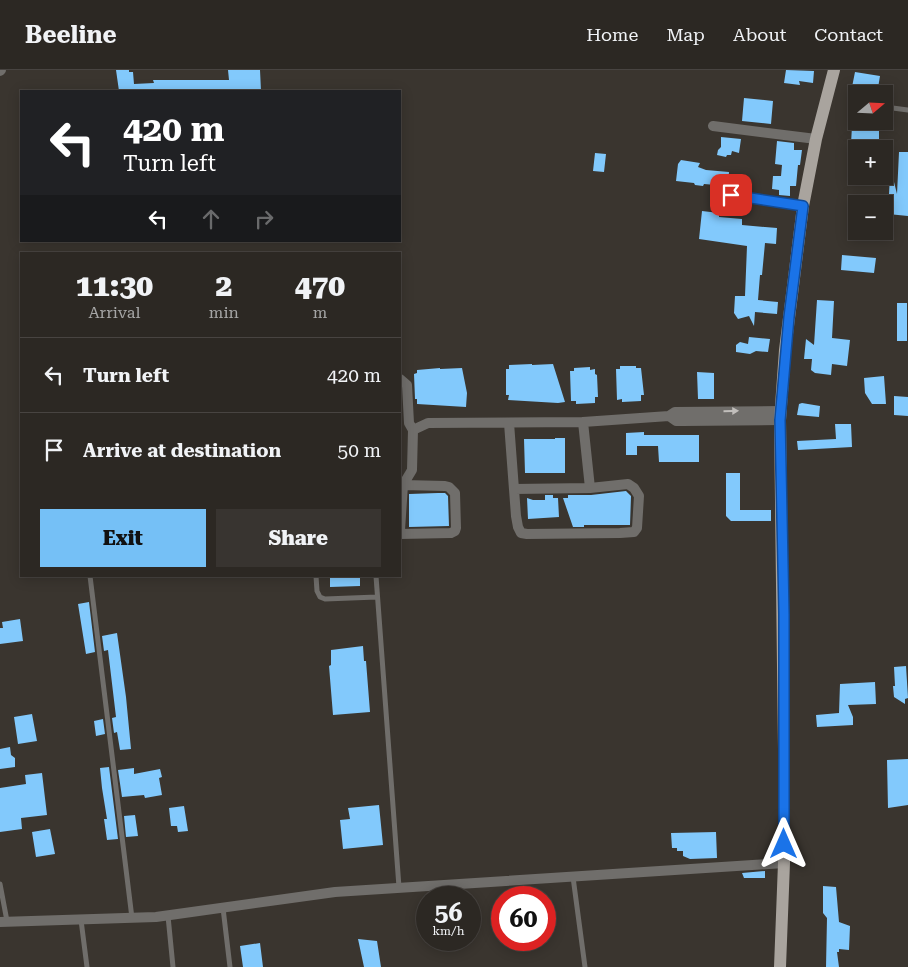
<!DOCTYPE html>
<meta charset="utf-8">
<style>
:root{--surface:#2c2823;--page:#383430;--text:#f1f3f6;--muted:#a6a6a6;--line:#484441;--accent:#75c0f6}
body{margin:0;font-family:"Roboto Serif",serif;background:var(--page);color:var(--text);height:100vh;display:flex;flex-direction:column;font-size:19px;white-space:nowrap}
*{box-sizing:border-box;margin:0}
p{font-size:16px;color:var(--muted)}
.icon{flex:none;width:28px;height:28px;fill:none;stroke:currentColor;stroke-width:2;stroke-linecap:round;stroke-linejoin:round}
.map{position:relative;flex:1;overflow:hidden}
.side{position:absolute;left:20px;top:182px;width:381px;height:325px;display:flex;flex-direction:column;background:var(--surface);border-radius:0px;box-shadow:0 2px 12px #0003,0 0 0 1px var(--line)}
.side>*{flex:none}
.top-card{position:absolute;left:20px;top:20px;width:381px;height:152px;border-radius:0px;box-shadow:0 2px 12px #0003,0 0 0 1px var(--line);background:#202124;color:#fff;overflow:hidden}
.needle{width:32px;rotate:71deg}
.controls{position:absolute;left:848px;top:15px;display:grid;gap:10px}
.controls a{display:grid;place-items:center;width:45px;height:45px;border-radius:0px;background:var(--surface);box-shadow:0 2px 12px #0003,0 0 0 1px var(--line);font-size:25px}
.speed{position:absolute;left:416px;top:816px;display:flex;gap:10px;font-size:25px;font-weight:700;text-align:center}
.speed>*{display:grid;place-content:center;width:65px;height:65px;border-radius:50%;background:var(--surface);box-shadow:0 2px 12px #0003,0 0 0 1px var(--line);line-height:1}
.speed small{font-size:12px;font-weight:400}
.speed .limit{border:8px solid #d22;background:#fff;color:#111}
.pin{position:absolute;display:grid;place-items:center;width:42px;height:42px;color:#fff;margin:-21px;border-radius:10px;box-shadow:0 2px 8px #0006}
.me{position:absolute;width:55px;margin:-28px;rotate:0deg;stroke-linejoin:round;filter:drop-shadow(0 0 4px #0008)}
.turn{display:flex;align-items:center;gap:18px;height:105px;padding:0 20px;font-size:22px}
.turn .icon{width:65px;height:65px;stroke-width:2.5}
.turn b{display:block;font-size:35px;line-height:42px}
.lanes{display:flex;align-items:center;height:48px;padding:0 20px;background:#0003;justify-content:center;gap:25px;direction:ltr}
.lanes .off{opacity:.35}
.eta{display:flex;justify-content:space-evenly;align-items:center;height:85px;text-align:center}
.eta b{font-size:30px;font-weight:800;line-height:35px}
.cta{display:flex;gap:10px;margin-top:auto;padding:10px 20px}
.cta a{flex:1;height:58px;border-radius:0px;background:var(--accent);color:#111;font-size:20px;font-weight:800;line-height:58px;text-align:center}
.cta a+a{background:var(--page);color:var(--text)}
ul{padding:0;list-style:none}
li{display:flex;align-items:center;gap:15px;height:75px;padding:0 20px;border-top:1px solid var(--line)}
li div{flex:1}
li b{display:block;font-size:19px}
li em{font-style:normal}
header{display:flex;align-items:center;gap:30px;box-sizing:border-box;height:70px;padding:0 25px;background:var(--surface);border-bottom:1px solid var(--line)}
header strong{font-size:24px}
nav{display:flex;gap:28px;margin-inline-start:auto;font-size:18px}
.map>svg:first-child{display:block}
.building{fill:#82c9fc}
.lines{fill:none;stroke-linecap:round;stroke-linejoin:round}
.lane{stroke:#706e6b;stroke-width:5}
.street{stroke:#706e6b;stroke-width:10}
.primary{stroke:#a9a49e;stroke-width:12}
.oneway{fill:#c1bebb}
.route-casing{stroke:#114b97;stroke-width:12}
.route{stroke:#1a73e8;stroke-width:9}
</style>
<header>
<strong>Beeline</strong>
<nav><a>Home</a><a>Map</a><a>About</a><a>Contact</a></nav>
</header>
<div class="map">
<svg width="908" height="897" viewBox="0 0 908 897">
<rect width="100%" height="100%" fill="#3a352f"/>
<path class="building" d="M 116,0 L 129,0 L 129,2 L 133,2 L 134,14 L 154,13 L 153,10 L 229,10 L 228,0 L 260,0 L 261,21 L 119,21 Z
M 786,0 L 814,1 L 813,13 L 799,11 L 800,15 L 784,13 Z
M 855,2 L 880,6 L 877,24 L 851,22 Z
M 744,28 L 773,31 L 771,54 L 742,51 Z
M 852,56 L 879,58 L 879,75 L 851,74 Z
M 721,67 L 741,69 L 739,83 L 732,81 L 731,85 L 727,85 L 726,87 L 717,85 L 718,80 L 721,77 Z
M 777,71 L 794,73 L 794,80 L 802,80 L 800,95 L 798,95 L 796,116 L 790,116 L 790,126 L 779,125 L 779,120 L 772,119 L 773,106 L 781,106 L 782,95 L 775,94 Z
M 899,82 L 908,82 L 908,146 L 888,144 L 890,104 L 892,104 L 897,124 Z
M 595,83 L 606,84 L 604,102 L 593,101 Z
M 681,90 L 700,93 L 698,97 L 706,100 L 729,102 L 728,116 L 704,114 L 703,116 L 695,115 L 694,113 L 676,111 L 678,94 Z
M 702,141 L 719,143 L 719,147 L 742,149 L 742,155 L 777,158 L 776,174 L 765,173 L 762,205 L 760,205 L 758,230 L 778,232 L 777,244 L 755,242 L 754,256 L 749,246 L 738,249 L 734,243 L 735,226 L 745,226 L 747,176 L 699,169 Z
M 842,185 L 876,188 L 874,203 L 841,200 Z
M 817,230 L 834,231 L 832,268 L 850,270 L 847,296 L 832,294 L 831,305 L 815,303 L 811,300 L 812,289 L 804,289 L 806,269 L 814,275 Z
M 897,233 L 907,233 L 907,271 L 897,271 Z
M 749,267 L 770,269 L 768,282 L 756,281 L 750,284 L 736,282 L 736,275 L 740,272 L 748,274 Z
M 532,294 L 532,295 L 553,294 L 565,332 L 558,333 L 508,330 L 509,325 L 506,325 L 506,299 L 509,299 L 509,295 Z
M 620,296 L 636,296 L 636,298 L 641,298 L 644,325 L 641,325 L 641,331 L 622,332 L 622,329 L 617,330 L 616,299 L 620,299 Z
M 590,297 L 590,300 L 595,299 L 595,304 L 597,305 L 598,327 L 595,327 L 595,333 L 576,334 L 576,331 L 571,331 L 570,301 L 574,301 L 574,298 Z
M 440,298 L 440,299 L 462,298 L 467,323 L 466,337 L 417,334 L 417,329 L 415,329 L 414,304 L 417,303 L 417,300 Z
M 697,302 L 714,303 L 714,329 L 698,329 Z
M 884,306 L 886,334 L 872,334 L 865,323 L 864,308 Z
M 894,326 L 908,327 L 908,346 L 894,345 Z
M 802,333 L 820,336 L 819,347 L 797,345 L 799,334 Z
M 835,354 L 851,354 L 852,377 L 798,380 L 797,371 L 836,369 Z
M 644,362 L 644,365 L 699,365 L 699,392 L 659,392 L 658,376 L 637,376 L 637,385 L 626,385 L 626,363 Z
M 555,368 L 565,368 L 565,403 L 525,403 L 524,369 L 555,369 Z
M 726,403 L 740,403 L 740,440 L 771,440 L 771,451 L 731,451 L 726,446 Z
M 626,421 L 631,426 L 630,455 L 584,455 L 584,457 L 573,457 L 563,428 L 568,428 L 568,425 L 591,425 Z
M 438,423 L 445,423 L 448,426 L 449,456 L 409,457 L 409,424 Z
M 545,425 L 553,425 L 553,428 L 558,428 L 559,447 L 528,449 L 527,428 L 533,430 L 545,430 Z
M 330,506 L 360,506 L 360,516 L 330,517 Z
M 89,532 L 95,582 L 86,584 L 78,534 Z
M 20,549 L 23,571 L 0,574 L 0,558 L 3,558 L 2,552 Z
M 117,563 L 126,627 L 131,679 L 120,680 L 117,662 L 114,663 L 112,648 L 116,647 L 108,580 L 104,581 L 102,566 Z
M 363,576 L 364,591 L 366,591 L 370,642 L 333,645 L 329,596 L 331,595 L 331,580 Z
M 906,596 L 908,628 L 905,629 L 905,634 L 894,627 L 893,616 L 895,616 L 894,597 Z
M 875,612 L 876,634 L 848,635 L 853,647 L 853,655 L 817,657 L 816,645 L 839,643 L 840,614 Z
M 32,644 L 37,671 L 18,674 L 14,647 Z
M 103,649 L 105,664 L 96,666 L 94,651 Z
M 10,677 L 11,685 L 15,688 L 15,697 L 0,699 L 0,679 Z
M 908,689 L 908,735 L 888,738 L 887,690 Z
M 109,697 L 118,769 L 107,770 L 104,749 L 107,749 L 102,718 L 100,698 Z
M 134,698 L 134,704 L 160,699 L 162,707 L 159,708 L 162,725 L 145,728 L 144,725 L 122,727 L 118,700 Z
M 42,703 L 47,745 L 21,748 L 22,759 L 0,762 L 0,718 L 26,714 L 25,705 Z
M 379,735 L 383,775 L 343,779 L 340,750 L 350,749 L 348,738 Z
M 184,736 L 188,761 L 178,762 L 177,756 L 171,756 L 169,738 Z
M 135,745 L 138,766 L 126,767 L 124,746 Z
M 50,759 L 55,784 L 36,787 L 32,762 Z
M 716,762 L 717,788 L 690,789 L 683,786 L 683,781 L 677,781 L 677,778 L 672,778 L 671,763 Z
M 765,801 L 765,808 L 744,808 L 742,803 Z
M 823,816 L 836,817 L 839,852 L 850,856 L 849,880 L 839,879 L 839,882 L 837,882 L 839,897 L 826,897 L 827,848 L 823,843 Z
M 358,869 L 377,871 L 381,897 L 364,897 Z
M 260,873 L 263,897 L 243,897 L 240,876 Z"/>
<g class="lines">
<path class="lane" d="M 885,37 L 908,40
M 731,125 L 802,136
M 90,506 L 132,848
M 316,506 L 317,521 L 320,527 L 325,529 L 377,527
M 376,506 L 399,817
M 573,807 L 585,897
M 0,814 L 7,851
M 223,838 L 230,897
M 168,846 L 173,897
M 81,850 L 87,897"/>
<path class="street" d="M 0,1 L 1,0
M 713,56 L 816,69
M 400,309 L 407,315 L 409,353 L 413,360 L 412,400 L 403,415 L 400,460
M 780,350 L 682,351 L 676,351 L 669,346 L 675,342 L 781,341
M 583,352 L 590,418
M 509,353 L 516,446 L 518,457 L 521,463 L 527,464 L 620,463 L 634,462 L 637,458 L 639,426 L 634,418 L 628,414 L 590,418 L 514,419
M 413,360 L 428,353 L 583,352 L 669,346
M 400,464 L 451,463 L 455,461 L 456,458 L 455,423 L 449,417 L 445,416 L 403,415
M 0,852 L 156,847 L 335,822 L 784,793"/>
<path class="primary" d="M 780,897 L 784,793 L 784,678 L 780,350 L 785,280 L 803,136 L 816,69 L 834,0"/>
</g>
<defs><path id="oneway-solid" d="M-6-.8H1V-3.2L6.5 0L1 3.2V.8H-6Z" transform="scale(1.25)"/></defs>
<use class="oneway" href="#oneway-solid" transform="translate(731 341) rotate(-1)"/>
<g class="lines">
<g class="route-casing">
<path id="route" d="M 731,125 L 803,136 L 789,247 L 780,350 L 784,544 L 784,774"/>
</g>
<use href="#route" class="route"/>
</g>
</svg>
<div class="controls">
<a><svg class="needle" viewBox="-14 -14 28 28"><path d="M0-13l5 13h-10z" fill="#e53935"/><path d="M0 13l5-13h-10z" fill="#a6a6a6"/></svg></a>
<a>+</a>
<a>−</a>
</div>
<div class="speed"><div>56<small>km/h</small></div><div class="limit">60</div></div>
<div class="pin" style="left:731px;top:125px;background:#d93025"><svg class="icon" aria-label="arrive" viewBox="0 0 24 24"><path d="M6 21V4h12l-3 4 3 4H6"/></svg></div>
<svg class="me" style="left:784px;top:774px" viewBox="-20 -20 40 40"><path d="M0-17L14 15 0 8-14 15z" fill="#1a73e8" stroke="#fff" stroke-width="4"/></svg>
<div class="top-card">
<div class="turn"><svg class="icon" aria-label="left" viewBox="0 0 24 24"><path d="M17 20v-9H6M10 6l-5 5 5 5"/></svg><div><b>420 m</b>Turn left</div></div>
<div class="lanes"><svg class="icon" aria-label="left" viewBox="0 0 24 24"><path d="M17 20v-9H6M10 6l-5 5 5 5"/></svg><svg class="icon off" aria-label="ahead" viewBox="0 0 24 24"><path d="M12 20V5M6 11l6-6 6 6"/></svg><svg class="icon off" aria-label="right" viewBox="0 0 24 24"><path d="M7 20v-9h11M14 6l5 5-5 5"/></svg></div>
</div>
<section class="side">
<div class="eta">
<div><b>11:30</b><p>Arrival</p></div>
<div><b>2</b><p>min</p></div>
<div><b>470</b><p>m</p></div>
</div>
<ul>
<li><svg class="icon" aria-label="left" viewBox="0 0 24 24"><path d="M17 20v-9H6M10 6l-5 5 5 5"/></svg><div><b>Turn left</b></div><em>420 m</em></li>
<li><svg class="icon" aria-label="arrive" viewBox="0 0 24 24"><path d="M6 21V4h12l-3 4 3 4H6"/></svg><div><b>Arrive at destination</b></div><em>50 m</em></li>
</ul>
<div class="cta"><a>Exit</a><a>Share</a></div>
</section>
</div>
